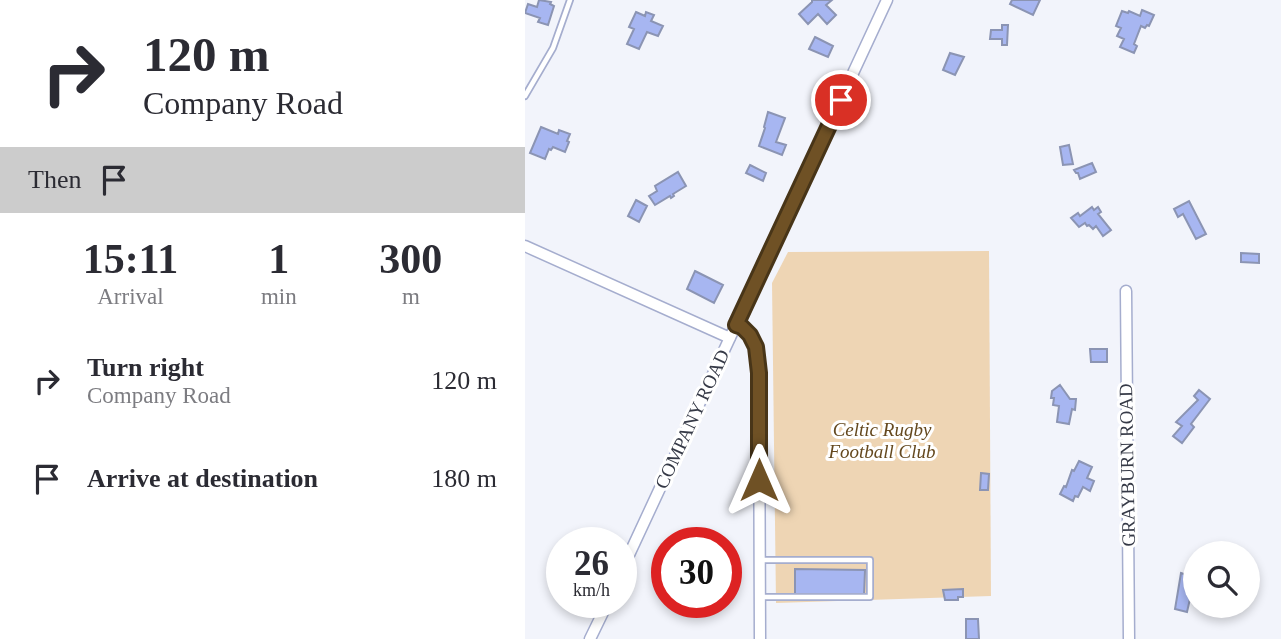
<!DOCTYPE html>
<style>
:root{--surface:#fff;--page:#f7f7f7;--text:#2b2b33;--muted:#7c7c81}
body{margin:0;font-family:"Times New Roman",serif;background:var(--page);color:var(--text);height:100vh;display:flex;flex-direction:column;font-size:26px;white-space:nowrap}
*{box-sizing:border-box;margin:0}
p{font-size:23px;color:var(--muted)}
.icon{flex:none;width:38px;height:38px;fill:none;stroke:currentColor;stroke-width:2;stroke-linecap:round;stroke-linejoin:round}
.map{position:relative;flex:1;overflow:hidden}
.drawer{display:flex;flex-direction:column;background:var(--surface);width:525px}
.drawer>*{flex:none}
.banner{background:#fff;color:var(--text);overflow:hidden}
.tools{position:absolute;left:658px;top:541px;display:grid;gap:14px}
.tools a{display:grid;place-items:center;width:77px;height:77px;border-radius:50%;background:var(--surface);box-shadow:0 4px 10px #0003;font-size:35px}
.speed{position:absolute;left:21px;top:527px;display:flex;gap:14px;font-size:35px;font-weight:700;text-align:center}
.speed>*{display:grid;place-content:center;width:91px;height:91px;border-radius:50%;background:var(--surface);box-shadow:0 4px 10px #0003;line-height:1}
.speed small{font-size:18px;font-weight:400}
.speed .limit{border:10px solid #d22;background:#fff;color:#111}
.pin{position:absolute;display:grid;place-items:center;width:60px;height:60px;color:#fff;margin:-30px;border:4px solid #fff;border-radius:50%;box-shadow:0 2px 7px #0007}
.me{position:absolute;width:77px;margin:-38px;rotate:0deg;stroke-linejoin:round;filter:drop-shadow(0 0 5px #0008)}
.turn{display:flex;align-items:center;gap:24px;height:147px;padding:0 28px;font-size:32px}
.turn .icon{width:91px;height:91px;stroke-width:2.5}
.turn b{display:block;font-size:49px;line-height:60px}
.then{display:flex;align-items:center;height:66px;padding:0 28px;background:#0003;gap:14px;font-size:26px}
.eta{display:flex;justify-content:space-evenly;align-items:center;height:119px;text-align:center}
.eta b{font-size:42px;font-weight:700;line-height:49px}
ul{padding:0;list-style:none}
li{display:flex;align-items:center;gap:21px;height:98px;padding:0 28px}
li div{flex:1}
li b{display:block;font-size:26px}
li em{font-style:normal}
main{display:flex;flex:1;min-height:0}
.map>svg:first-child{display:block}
.green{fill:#eed5b4}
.building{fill:#a7b6f1;stroke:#8b94b3;stroke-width:2}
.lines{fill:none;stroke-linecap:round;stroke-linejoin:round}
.service-casing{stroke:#a5adce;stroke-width:8}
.minor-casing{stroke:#a5adce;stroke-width:13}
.service{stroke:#fff;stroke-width:4.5}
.minor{stroke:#fff;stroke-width:10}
.route-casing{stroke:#483518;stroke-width:18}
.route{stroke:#6f5125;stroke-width:12}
.labels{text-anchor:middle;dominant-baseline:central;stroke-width:6;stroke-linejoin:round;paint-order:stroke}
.street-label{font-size:19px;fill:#363a47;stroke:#fff}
.park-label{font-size:19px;font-style:italic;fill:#65491f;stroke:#fff}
</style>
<main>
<section class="drawer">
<div class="banner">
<div class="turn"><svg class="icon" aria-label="right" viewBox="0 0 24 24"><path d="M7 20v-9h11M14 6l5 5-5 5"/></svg><div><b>120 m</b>Company Road</div></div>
<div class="then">Then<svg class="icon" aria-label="arrive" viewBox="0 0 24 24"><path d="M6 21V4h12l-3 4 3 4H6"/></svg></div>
</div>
<div class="eta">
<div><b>15:11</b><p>Arrival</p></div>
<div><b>1</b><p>min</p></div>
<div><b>300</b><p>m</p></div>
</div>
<ul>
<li><svg class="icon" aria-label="right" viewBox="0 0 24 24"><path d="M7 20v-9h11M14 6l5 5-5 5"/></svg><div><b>Turn right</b><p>Company Road</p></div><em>120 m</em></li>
<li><svg class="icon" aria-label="arrive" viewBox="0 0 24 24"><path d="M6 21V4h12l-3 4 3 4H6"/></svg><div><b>Arrive at destination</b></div><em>180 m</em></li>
</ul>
</section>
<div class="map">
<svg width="756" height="639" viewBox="0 0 756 639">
<rect width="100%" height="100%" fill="#f2f4fb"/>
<path class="green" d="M 464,251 L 466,596 L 251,603 L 247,283 L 263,252 Z"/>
<path class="building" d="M 14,0 L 26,2 L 25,4 L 29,6 L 23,25 L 13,22 L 15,18 L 0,13 L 3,4 L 12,7 Z
M 287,0 L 307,0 L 301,5 L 311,15 L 302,24 L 293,14 L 283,24 L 274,14 L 287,2 Z
M 487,0 L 515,0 L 508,15 L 485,4 Z
M 617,10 L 629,15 L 624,26 L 622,25 L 620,28 L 616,26 L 609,44 L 612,46 L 609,53 L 595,47 L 599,39 L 592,36 L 596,28 L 591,26 L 597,11 L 603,13 L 604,11 L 615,16 Z
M 111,12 L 120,16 L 121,12 L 129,15 L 126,21 L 138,26 L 133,36 L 122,32 L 114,49 L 102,44 L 109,29 L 104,27 Z
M 477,25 L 483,25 L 482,45 L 477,45 L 477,39 L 465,39 L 466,30 L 477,30 Z
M 290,37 L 308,46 L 303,57 L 284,49 Z
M 425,53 L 439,57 L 430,75 L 418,70 Z
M 243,112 L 260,118 L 251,142 L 261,145 L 257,155 L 234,146 L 240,128 L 239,127 Z
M 16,127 L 33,134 L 34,130 L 45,134 L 42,141 L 44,142 L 40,152 L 28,147 L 26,150 L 24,149 L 20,159 L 5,153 Z
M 544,145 L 548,164 L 538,165 L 535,147 Z
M 567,163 L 571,172 L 555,179 L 553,173 L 551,173 L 549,170 Z
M 225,165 L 241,173 L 238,181 L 221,173 Z
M 153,172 L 161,186 L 148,194 L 149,196 L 146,198 L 145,196 L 130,205 L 124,196 L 132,191 L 130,186 Z
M 111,200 L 122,206 L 114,222 L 103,216 Z
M 664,201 L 681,234 L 671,239 L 658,214 L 653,217 L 649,209 Z
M 567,207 L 569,210 L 573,207 L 576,212 L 573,214 L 586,230 L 578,236 L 571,226 L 568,229 L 564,225 L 562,226 L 560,223 L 554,227 L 546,218 L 553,213 L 555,216 Z
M 716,253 L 734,254 L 734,263 L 716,262 Z
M 170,271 L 198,285 L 189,303 L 162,289 Z
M 565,349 L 582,349 L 582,362 L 566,362 Z
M 535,385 L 545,399 L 551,399 L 550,410 L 547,409 L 544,424 L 532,422 L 534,406 L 528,405 L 529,398 L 526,398 L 527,391 Z
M 674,390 L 685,399 L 666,424 L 669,427 L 657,443 L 648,436 L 657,426 L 651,422 L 673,400 L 669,396 Z
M 554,461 L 567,467 L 562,478 L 569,481 L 565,491 L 558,487 L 553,497 L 550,496 L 548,501 L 535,494 L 539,486 L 541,487 L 547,470 L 549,471 Z
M 456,473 L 464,474 L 463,490 L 455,490 Z
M 270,569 L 340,570 L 339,595 L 328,595 L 328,596 L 270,596 Z
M 656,573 L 670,578 L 670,591 L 667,590 L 662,612 L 650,609 Z
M 438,589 L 438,597 L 433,597 L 433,600 L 420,600 L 418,590 Z
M 441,619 L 453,619 L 454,639 L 441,639 Z"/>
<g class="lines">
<g class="service-casing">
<path id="service" d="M 0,96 L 28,48 L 45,0
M 235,560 L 345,560 L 345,597 L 235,597"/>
</g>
<g class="minor-casing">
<path id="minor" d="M 0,246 L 205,338
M 601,291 L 604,639
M 211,325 C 232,333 232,354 234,373 L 235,639
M 96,572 L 362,0
M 65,639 L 83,602"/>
</g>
<use href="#service" class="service"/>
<use href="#minor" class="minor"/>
</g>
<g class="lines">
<g class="route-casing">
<path id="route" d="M 234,480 L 234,373 L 231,347 L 225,335 L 217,327 L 211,325 L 316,100"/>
</g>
<use href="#route" class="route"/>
</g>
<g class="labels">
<g class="street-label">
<text transform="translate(167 419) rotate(-65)">COMPANY ROAD</text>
<text transform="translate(602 465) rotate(-91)">GRAYBURN ROAD</text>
</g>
<g class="park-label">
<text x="357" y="429">Celtic Rugby<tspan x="357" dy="22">Football Club</tspan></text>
</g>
</g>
</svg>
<div class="tools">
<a><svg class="icon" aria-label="search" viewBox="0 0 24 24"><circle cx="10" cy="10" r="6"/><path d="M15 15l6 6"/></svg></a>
</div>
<div class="speed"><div>26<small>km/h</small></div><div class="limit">30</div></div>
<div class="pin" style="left:316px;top:100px;background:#d93025"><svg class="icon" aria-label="arrive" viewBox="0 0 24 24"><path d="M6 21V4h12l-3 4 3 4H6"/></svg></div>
<svg class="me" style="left:234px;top:480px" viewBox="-20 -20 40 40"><path d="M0-17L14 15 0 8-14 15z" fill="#6f5125" stroke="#fff" stroke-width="4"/></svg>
</div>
</main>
